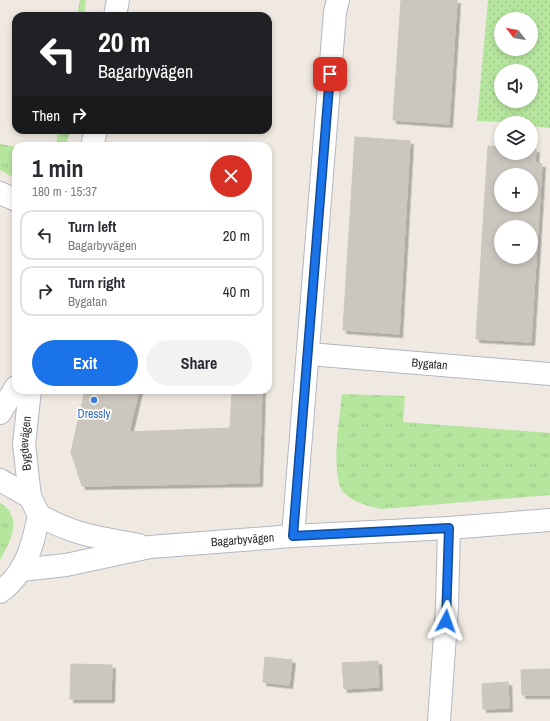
<!DOCTYPE html>
<meta charset="utf-8">
<style>
:root{--surface:#fff;--page:#f2f2f3;--text:#2b2b33;--muted:#7c7c81;--line:#e1e1e2;--accent:#1a73e8}
body{margin:0;font-family:"Archivo Narrow",sans-serif;background:var(--page);color:var(--text);height:100vh;display:flex;flex-direction:column;font-size:15px;white-space:nowrap}
*{box-sizing:border-box;margin:0}
p{font-size:13px;color:var(--muted)}
.icon{flex:none;width:22px;height:22px;fill:none;stroke:currentColor;stroke-width:2;stroke-linecap:round;stroke-linejoin:round}
.map{position:relative;flex:1;overflow:hidden}
.details{position:absolute;left:12px;top:142px;width:260px;height:252px;display:flex;flex-direction:column;background:var(--surface);border-radius:12px;box-shadow:0 2px 6px #0003}
.details>*{flex:none}
.hud{position:absolute;left:12px;top:12px;width:260px;height:122px;border-radius:12px;box-shadow:0 2px 6px #0003;background:#202124;color:#fff;overflow:hidden}
.needle{width:26px;rotate:301deg}
.fabs{position:absolute;left:494px;top:12px;display:grid;gap:8px}
.fabs a{display:grid;place-items:center;width:44px;height:44px;border-radius:50%;background:var(--surface);box-shadow:0 2px 6px #0003;font-size:20px}
.pin{position:absolute;display:grid;place-items:center;width:34px;height:34px;color:#fff;margin:-17px;border-radius:8px;box-shadow:0 2px 6px #0006}
.me{position:absolute;width:44px;margin:-22px;rotate:4deg;stroke-linejoin:round;filter:drop-shadow(0 0 3px #0008)}
.turn{display:flex;align-items:center;gap:14px;height:84px;padding:0 20px;font-size:18px}
.turn .icon{width:52px;height:52px;stroke-width:2.5}
.turn b{display:block;font-size:28px;line-height:34px}
.then{display:flex;align-items:center;height:38px;padding:0 20px;background:#0003;gap:8px;font-size:15px}
.round{display:grid;place-items:center;flex:none;width:42px;height:42px;border-radius:21px;background:var(--page)}
.overview{display:flex;align-items:center;justify-content:space-between;height:68px;padding:0 20px}
h1{font-size:24px;font-weight:700;line-height:30px}
.cta{display:flex;gap:8px;margin-top:auto;padding:8px 20px}
.cta a{flex:1;height:46px;border-radius:24px;background:var(--accent);color:#fff;font-size:16px;font-weight:700;line-height:46px;text-align:center}
.cta a+a{background:var(--page);color:var(--text)}
ul{padding:0;list-style:none}
li{display:flex;align-items:center;gap:12px;height:50px;margin:0 8px 6px;padding:0 12px;border:2px solid var(--line);border-radius:12px}
li div{flex:1}
li b{display:block;font-size:15px}
li em{font-style:normal}
.map>svg:first-child{display:block}
.grass{fill:url(#grass-tufts)}
.park{fill:url(#park-dots);fill-rule:evenodd}
.building{fill:#cbc7bf;stroke:#cbc5ba;fill-rule:evenodd;filter:url(#shadow)}
.lines{fill:none;stroke-linecap:round;stroke-linejoin:round}
.minor-casing{stroke:#b4b7c1;stroke-width:24}
.minor{stroke:#fff;stroke-width:22}
.route-casing{stroke:#114b97;stroke-width:10}
.route{stroke:#1a73e8;stroke-width:7}
.shop-dot{fill:#3f7fe0;stroke:#fff;stroke-width:1.5}
.labels{text-anchor:middle;dominant-baseline:central;stroke-width:3.5;stroke-linejoin:round;paint-order:stroke}
.street-label{font-size:12px;fill:#2e2e2e;stroke:#fff}
.shop-label{font-size:12px;fill:#366cbe;stroke:#fff}
</style>
<div class="map">
<svg width="550" height="721" viewBox="0 0 550 721">
<defs>
<pattern id="grass-tufts" width="24" height="20" patternUnits="userSpaceOnUse"><rect width="24" height="20" fill="#b6e59e"/><path d="M3 7l-1-3M5 7V3M7 7l1-3M15 17l-1-3M17 17v-4M19 17l1-3" fill="none" stroke="#9dc588"/></pattern>
<pattern id="park-dots" width="8" height="8" patternUnits="userSpaceOnUse"><rect width="8" height="8" fill="#b6e59e"/><path d="M2 2h.1M6 6h.1" fill="none" stroke="#9dc588" stroke-width="1.8" stroke-linecap="round"/></pattern>
<filter id="shadow"><feDropShadow dx="3.5" dy="3.5" stdDeviation="0" flood-color="#0004"/></filter>
</defs>
<rect width="100%" height="100%" fill="#efe9e1"/>
<path class="grass" d="M 80,0 L 86,0 L 84,16 L 77,16 Z
M 58,130 L 70,130 L 66,146 L 56,146 Z
M 0,144 L 16,147 L 16,179 L 0,170 Z
M 342,394 L 405,396 L 403,422 L 550,433 L 550,495 L 382,509 C 368,506 354,503 343,492 C 330,476 340,414 342,394 Z
M 0,503 C 24,517 10,542 0,560 Z"/>
<path class="park" d="M 488,0 L 550,0 L 550,128 L 531,126 L 531,123 L 477,121 ZM 501,19 L 531,19 L 531,49 L 501,49 ZM 501,71 L 531,71 L 531,101 L 501,101 Z"/>
<path class="building" d="M 401,0 L 457,0 L 449,124 L 393,120 Z
M 355,137 L 410,141 L 399,334 L 343,330 Z
M 488,146 L 501,147 L 501,153 L 531,153 L 531,149 L 536,149 L 535,163 L 542,164 L 531,342 L 476,339 ZM 501,175 L 531,175 L 531,205 L 501,205 ZM 501,227 L 531,227 L 531,257 L 501,257 Z
M 85,390 L 139,390 L 129,432 L 230,428 L 232,390 L 262,390 L 259,483 L 82,486 L 71,452 Z
M 265,657 L 292,660 L 289,685 L 263,682 Z
M 378,661 L 379,687 L 344,689 L 342,663 Z
M 71,664 L 112,665 L 111,699 L 70,699 Z
M 550,669 L 550,695 L 522,695 L 521,670 Z
M 508,682 L 509,708 L 483,709 L 482,684 Z"/>
<g class="lines">
<g class="minor-casing">
<g id="minor">
<path d="M 115,16 L 118,0"/>
<path d="M 92,146 L 96,130"/>
<path d="M 0,193 L 16,200"/>
<path id="s1" d="M 309,354 L 550,374"/>
<path d="M 0,413 L 16,387"/>
<path d="M 0,480 L 30,497 L 39,515 C 33,545 26,573 0,592"/>
<path id="s2" d="M 30,497 L 24,444 L 30,390"/>
<path d="M 39,515 C 73,535 101,538 139,545"/>
<path d="M 293,536 L 335,12 L 338,0"/>
<path id="s3" d="M 21,570 L 66,565 L 150,547 L 293,536 L 449,528 L 550,520"/>
<path d="M 439,721 L 447,607 L 449,528"/>
</g>
</g>
<use href="#minor" class="minor"/>
</g>
<g class="lines">
<g class="route-casing">
<path id="route" d="M 330,74 L 293,536 L 449,528 L 446,621"/>
</g>
<use href="#route" class="route"/>
</g>
<circle class="shop-dot" cx="94" cy="400" r="4"/>
<g class="labels">
<g class="street-label">
<text stroke="none"><textPath href="#s1" startOffset="121">Bygatan</textPath></text>
<text stroke="none"><textPath href="#s2" startOffset="54">Bygdevägen</textPath></text>
<text stroke="none"><textPath href="#s3" startOffset="224">Bagarbyvägen</textPath></text>
</g>
<g class="shop-label">
<text x="94" y="414">Dressly</text>
</g>
</g>
</svg>
<div class="fabs">
<a><svg class="needle" viewBox="-14 -14 28 28"><path d="M0-13l5 13h-10z" fill="#e53935"/><path d="M0 13l5-13h-10z" fill="#7c7c81"/></svg></a>
<a><svg class="icon" aria-label="sound" viewBox="0 0 24 24"><path d="M4 9h4l5-4v14l-5-4H4zM17 9q2 3 0 6"/></svg></a>
<a><svg class="icon" aria-label="layers" viewBox="0 0 24 24"><path d="M12 4l9 5-9 5-9-5zM3 14l9 5 9-5"/></svg></a>
<a>+</a>
<a>−</a>
</div>
<div class="pin" style="left:330px;top:74px;background:#d93025"><svg class="icon" aria-label="arrive" viewBox="0 0 24 24"><path d="M6 21V4h12l-3 4 3 4H6"/></svg></div>
<svg class="me" style="left:446px;top:621px" viewBox="-20 -20 40 40"><path d="M0-17L14 15 0 8-14 15z" fill="#1a73e8" stroke="#fff" stroke-width="4"/></svg>
<div class="hud">
<div class="turn"><svg class="icon" aria-label="left" viewBox="0 0 24 24"><path d="M17 20v-9H6M10 6l-5 5 5 5"/></svg><div><b>20 m</b>Bagarbyvägen</div></div>
<div class="then">Then<svg class="icon" aria-label="right" viewBox="0 0 24 24"><path d="M7 20v-9h11M14 6l5 5-5 5"/></svg></div>
</div>
<section class="details">
<div class="overview"><div><h1>1 min</h1><p>180 m · 15:37</p></div><a class="round" style="background:#d93025;color:#fff"><svg class="icon" aria-label="close" viewBox="0 0 24 24"><path d="M6 6l12 12M18 6L6 18"/></svg></a></div>
<ul>
<li><svg class="icon" aria-label="left" viewBox="0 0 24 24"><path d="M17 20v-9H6M10 6l-5 5 5 5"/></svg><div><b>Turn left</b><p>Bagarbyvägen</p></div><em>20 m</em></li>
<li><svg class="icon" aria-label="right" viewBox="0 0 24 24"><path d="M7 20v-9h11M14 6l5 5-5 5"/></svg><div><b>Turn right</b><p>Bygatan</p></div><em>40 m</em></li>
</ul>
<div class="cta"><a>Exit</a><a>Share</a></div>
</section>
</div>
